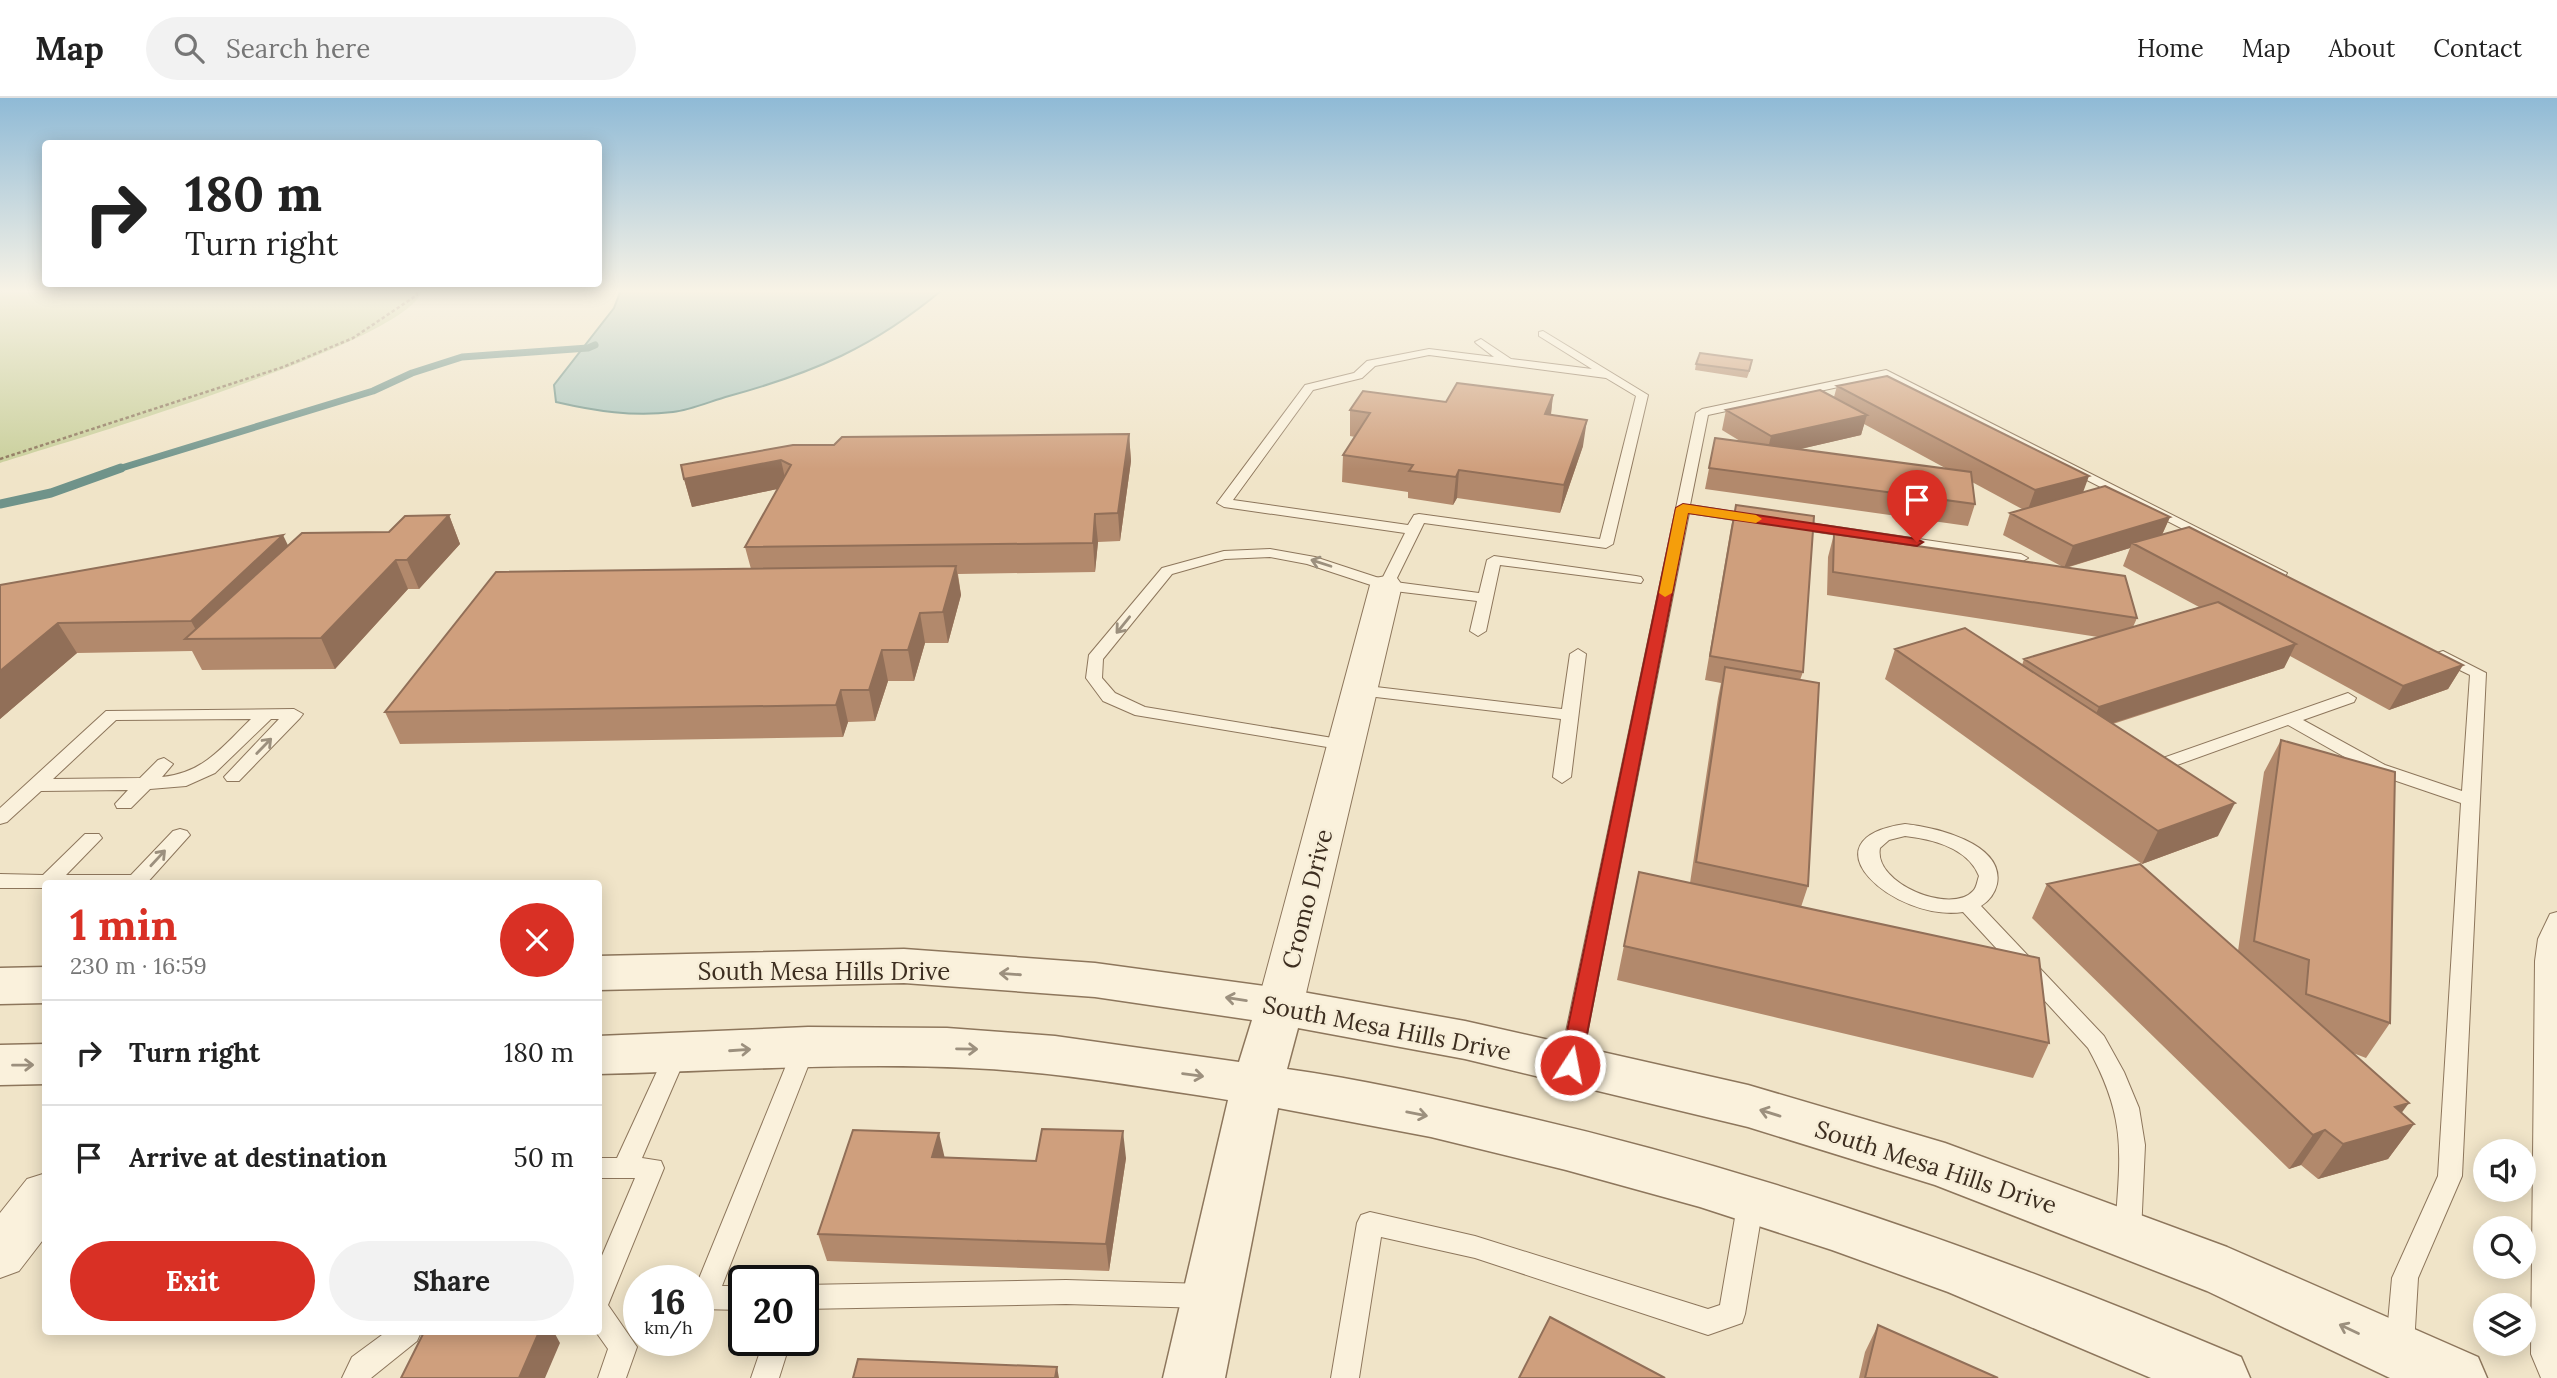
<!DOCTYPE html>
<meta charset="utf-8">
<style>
:root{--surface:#fff;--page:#f2f2f2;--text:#222;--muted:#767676;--line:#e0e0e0;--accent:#d93025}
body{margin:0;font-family:Lora,serif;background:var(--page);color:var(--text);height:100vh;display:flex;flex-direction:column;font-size:26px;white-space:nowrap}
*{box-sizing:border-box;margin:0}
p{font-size:23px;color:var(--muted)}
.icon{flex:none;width:38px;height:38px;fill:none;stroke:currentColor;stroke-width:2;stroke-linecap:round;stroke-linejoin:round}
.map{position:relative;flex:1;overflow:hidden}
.sheet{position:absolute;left:42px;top:782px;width:560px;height:455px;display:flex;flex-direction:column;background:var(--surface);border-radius:7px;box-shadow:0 4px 18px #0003}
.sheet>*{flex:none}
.top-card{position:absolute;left:42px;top:42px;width:560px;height:147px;border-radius:7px;box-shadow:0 4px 18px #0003;background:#fff;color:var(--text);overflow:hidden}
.fabs{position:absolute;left:2473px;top:1041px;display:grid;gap:14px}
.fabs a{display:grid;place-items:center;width:63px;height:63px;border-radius:50%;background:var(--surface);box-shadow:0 4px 18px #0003;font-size:35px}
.speed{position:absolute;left:623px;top:1167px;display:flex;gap:14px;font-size:35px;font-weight:700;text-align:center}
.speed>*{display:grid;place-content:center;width:91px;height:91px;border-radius:50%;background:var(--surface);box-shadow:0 4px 18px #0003;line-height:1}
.speed small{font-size:18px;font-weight:400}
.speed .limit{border:4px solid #111;border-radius:10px;background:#fff;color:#111}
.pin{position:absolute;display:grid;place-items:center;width:60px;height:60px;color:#fff;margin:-72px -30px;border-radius:50% 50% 50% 0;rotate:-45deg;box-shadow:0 0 7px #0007}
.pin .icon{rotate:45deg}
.me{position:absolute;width:77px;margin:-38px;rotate:11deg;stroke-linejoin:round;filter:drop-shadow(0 0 5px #0008)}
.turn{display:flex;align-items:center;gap:24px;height:147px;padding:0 28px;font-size:32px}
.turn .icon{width:91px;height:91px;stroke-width:2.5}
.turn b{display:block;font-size:49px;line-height:60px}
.round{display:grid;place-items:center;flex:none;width:74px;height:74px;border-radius:37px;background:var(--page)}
.headline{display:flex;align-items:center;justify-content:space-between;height:119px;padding:0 28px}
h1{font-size:42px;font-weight:700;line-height:52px;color:var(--accent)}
.action{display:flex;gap:14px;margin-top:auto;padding:14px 28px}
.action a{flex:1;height:80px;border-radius:42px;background:var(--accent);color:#fff;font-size:28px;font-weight:700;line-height:80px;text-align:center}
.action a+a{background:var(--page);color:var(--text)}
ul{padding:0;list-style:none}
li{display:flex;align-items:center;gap:21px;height:105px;padding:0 28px;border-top:2px solid var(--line)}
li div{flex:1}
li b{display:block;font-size:26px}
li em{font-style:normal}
header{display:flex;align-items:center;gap:42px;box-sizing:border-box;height:98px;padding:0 35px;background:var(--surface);border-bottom:2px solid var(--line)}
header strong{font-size:33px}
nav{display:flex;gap:38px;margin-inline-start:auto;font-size:24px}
.search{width:490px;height:63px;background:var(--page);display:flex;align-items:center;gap:18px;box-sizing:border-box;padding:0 24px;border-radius:38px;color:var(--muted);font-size:26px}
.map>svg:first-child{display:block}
.green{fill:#c9cf9b}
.water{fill:#a9c4bc;stroke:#6f938a;stroke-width:2}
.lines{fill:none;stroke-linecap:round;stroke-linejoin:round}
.stream-far1{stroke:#6f938a;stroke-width:7}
.stream{stroke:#6f938a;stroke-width:9}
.service-casing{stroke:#8d765c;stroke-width:2}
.minor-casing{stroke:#8d765c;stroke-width:2}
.tertiary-casing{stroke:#8d765c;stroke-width:3}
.path{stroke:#8d765c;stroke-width:2.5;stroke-dasharray:3.5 2.5;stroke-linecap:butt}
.service{fill:#faf1dc;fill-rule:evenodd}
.minor{fill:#faf1dc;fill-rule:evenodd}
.tertiary{fill:#faf1dc;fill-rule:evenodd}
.wall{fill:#b2896c;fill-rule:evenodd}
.shaded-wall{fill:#916f58}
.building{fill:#cf9f7d;stroke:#916f58;stroke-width:2}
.oneway{stroke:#9c907e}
.route{fill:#d93025;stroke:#8d1f18;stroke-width:2}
.slow{fill:#f59e0b}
.labels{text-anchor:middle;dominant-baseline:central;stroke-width:5;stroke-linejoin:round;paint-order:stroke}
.near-street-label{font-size:24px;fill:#3d2e20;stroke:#f7eed8}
</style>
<header>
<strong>Map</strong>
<div class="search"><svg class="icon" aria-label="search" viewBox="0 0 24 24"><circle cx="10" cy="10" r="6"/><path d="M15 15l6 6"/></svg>Search here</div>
<nav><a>Home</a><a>Map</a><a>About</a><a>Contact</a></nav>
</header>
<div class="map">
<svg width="2557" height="1280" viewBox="0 0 2557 1280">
<rect width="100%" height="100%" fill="#f0e4c8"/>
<path class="green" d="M 0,192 L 422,192 C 412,244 62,345 0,365 Z"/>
<path class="water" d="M 621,192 L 942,192 C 874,249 813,275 729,298 C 711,303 691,312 673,314 C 633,319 595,313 556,304 L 554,287 L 614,210 Z"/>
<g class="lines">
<path class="stream-far1" d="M 115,372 L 373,293 L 412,275 L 462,259 L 588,250 L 595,247"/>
<path class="stream" d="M 0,406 L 51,395 L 121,370"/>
<g class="service-casing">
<path id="service" d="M 1543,233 L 1648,297 L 1613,446 L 1606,450 L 1424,425 L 1395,484 L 1479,495 L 1487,462 L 1494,458 L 1636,478 L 1641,479 L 1643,482 L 1641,485 L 1500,467 L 1486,533 L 1478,538 L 1470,533 L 1477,503 L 1386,492 L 1307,466 L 1270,459 L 1225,461 L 1172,476 L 1103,561 L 1102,580 L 1115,595 L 1145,609 L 1345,642 L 1354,647 L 1351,651 L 1345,652 L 1135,617 L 1103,603 L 1086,580 L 1089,557 L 1162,470 L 1224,453 L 1270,451 L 1315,459 L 1382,481 L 1405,435 L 1224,409 L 1217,405 L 1305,287 L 1354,275 L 1367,263 L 1429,251 L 1494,259 L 1477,246 L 1475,244 L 1481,241 L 1511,261 L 1592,271 L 1539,238 L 1539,234 ZM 1429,257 L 1606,280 L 1636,298 L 1600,441 L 1419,416 L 1414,417 L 1408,427 L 1233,402 L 1313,292 L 1362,280 L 1375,268 Z
M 1886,272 L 2287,475 L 2285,478 L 2275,478 L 1885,279 L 1708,317 L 1690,407 L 1754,417 L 1761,421 L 1754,425 L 1689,415 L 1581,967 L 1578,973 L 1570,976 L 1562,973 L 1559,967 L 1696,315 L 1702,311 Z
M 1789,422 L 2021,456 L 2028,460 L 2021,464 L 1784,429 L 1782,426 Z
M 1578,551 L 1586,556 L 1571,679 L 1562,685 L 1553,679 L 1561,621 L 1359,597 L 1351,592 L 1359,587 L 1562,611 L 1570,556 Z
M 2443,553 L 2486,575 L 2462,1078 L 2418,1180 L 2414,1247 L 2410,1256 L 2400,1260 L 2390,1256 L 2386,1247 L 2392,1180 L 2438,1078 L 2461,705 L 2373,675 L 2288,627 L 2155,675 L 2149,677 L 2140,671 L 2143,667 L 2348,595 L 2356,600 L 2354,604 L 2303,622 L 2385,667 L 2462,693 L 2470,577 L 2437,561 L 2435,558 L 2437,555 Z
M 294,611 L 303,616 L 300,620 L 239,683 L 227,683 L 224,679 L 279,621 L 271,621 L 215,675 L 186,688 L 150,691 L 131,710 L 117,710 L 115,706 L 128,692 L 41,693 L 7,724 L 0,726 L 0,710 L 106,613 ZM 251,621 C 223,648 204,675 162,679 L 173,666 L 164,660 L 158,662 L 140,680 L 53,681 L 116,622 Z
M 1905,726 C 1934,729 2005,745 1997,786 C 1995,795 1989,803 1981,808 L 2104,938 L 2124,974 L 2139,1010 L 2145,1047 L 2141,1135 L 2137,1143 L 2128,1146 L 2119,1143 L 2115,1135 C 2120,1057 2128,1022 2088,950 L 1963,814 C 1895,824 1800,741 1905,726 ZM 1905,738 C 1932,741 1968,750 1979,778 C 1977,783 1977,789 1973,793 C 1952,817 1873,786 1880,750 L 1889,742 Z
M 180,731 L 187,733 L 190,737 L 146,786 L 46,786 L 46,790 L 0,790 L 0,776 L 43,777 L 85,736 L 99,736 L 102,740 L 66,777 L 131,777 L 173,733 Z
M 2557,814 L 2557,1280 L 2541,1280 L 2531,1256 L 2535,863 L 2538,841 L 2550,816 Z
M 805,939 L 813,942 L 816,948 L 722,1188 L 744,1188 L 744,1212 L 698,1211 L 698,1183 L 794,948 L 797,942 Z
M 676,947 L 684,950 L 687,956 L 642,1060 L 661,1063 L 664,1070 L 608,1207 L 637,1249 L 626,1280 L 598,1280 L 608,1251 L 596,1234 L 598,1234 L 598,1167 L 635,1080 L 598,1080 L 598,1060 L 617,1060 L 665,956 L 668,950 Z
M 1751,1091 L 1760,1094 L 1764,1102 L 1745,1216 L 1742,1225 L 1708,1237 L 1475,1160 L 1381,1139 L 1359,1280 L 1331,1280 L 1357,1125 L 1361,1117 L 1370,1114 L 1475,1138 L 1708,1211 L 1720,1207 L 1738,1102 L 1742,1094 Z
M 1066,1182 L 1205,1186 L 1214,1189 L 1218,1198 L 1214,1207 L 1205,1210 L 1066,1206 L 803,1211 L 803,1187 Z
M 386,1234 L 421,1234 L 417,1243 L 371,1280 L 342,1280 L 352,1259 Z
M 764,1242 L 791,1242 L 779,1280 L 751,1280 Z"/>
</g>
<g class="minor-casing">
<path id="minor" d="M 1386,478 L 1397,480 L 1402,487 L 1303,908 L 1296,920 L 1280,925 L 1264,920 L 1257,908 L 1370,487 L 1375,480 Z
M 46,1075 L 46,1138 L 19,1173 L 0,1180 L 0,1115 L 27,1081 Z"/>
</g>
<g class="tertiary-casing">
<path id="tertiary" d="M 904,851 L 1095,865 L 1280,890 L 1465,923 L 1748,987 L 1945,1045 L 2227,1149 L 2478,1259 L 2487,1280 L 2390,1280 L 2207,1193 L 1935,1087 L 1748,1029 L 1465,961 L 1298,930 L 1287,971 C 1359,981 1430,997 1500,1013 C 1755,1070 2000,1157 2241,1259 L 2250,1280 L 2151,1280 L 1948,1194 L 1832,1152 L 1700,1109 L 1566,1072 L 1431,1039 L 1278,1010 L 1225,1280 L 1163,1280 L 1228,1002 C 1143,989 1057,974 970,970 C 846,964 723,973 598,976 L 598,938 L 808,929 L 947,930 L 1055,938 L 1239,964 L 1252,922 L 1095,899 L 904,885 L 598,892 L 598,858 Z
M 46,869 L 46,905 L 0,906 L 0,870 Z
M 46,946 L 46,986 L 0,987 L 0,947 Z"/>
</g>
<path class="path" d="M 0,193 L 14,192
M 0,361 L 283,269 L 353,240 L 417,197 L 416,192"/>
<use href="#service" class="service"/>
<use href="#minor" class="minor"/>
<use href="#tertiary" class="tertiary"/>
</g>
<path class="wall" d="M 1696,266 L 1751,269 L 1747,280 L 1695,272 Z
M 1837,288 L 2084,394 L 2170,419 L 2162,437 L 2463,567 L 2448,591 L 2389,612 L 2290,558 L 2284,570 L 2113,626 L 2218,738 L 2142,766 L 1885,581 L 1895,551 L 2022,567 L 2024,561 L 2098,539 L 1827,497 L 1828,459 L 1834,436 L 2063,469 L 2003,437 L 2010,415 L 2022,411 L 1972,384 L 1975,406 L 1968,428 L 1705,391 L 1715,340 L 1740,343 L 1722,332 L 1726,312 L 1834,299 ZM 1864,326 L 1947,371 L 1800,351 L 1861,337 ZM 2130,450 L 2123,468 L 2199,509 L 2133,529 L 2137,520 L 2066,470 Z
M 1553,297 L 1551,317 L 1583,348 L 1560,415 L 1457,400 L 1453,407 L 1408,400 L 1408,394 L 1342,384 L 1343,357 L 1355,339 L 1350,338 L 1350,312 L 1446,304 Z
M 1129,336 L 1131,363 L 1120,443 L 1098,444 L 1095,474 L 958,476 L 961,497 L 948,545 L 925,545 L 914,583 L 888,583 L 875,623 L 848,624 L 843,639 L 400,646 L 385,614 L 751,471 L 745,449 L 777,391 L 692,409 L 684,381 L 834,347 Z
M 1736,407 L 1803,574 L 1800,582 L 1808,788 L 1801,809 L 2049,945 L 2033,980 L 1617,882 L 1639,774 L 1690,785 L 1718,600 L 1721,585 L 1705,582 L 1731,429 Z
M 449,417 L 460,446 L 419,491 L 408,491 L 335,571 L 202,572 L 192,553 L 77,555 L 0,621 L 0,487 L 389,434 Z
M 2281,642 L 2390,925 L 2366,960 L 2353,955 L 2402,1015 L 2414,1026 L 2388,1061 L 2318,1081 L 2301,1067 L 2289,1071 L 2032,820 L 2047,786 L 2238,853 L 2264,674 Z
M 944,1059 L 1036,1063 L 1126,1060 L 1109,1173 L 827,1163 L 818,1136 Z
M 1878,1227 L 1998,1280 L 1859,1280 L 1865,1254 Z"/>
<path class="shaded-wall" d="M 1553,297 L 1550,323 L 1545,316 Z
M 1867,317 L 1861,337 L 1766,359 L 1771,338 Z
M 1587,322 L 1583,348 L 1560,415 L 1564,387 Z
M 1129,336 L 1131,363 L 1120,443 L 1118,415 Z
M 781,362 L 787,389 L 692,409 L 684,381 Z
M 1459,372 L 1457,400 L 1453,407 L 1456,379 Z
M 2089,378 L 2081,400 L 2027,414 L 2035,392 Z
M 1095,416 L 1098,444 L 1095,474 L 1093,445 Z
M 449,417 L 460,446 L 419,491 L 407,462 Z
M 2170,419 L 2160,441 L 2132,445 L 2130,450 L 2064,470 L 2073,448 Z
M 283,437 L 297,466 L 201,541 L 191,523 Z
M 396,462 L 408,491 L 335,571 L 321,540 Z
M 956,468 L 961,497 L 948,545 L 943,514 Z
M 920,515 L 925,545 L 914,583 L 908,552 Z
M 58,525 L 77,555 L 0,621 L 0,573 Z
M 2296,546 L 2284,570 L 2088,633 L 2099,609 Z
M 882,552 L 888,583 L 875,623 L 869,592 Z
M 2463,567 L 2448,591 L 2389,612 L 2403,588 Z
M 841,592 L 848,624 L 843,639 L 836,607 Z
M 2235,705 L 2218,738 L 2142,766 L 2158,733 Z
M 2409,1005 L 2388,1033 L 2414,1026 L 2388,1061 L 2318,1081 L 2343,1046 L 2395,1009 Z
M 2325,1032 L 2301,1067 L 2289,1071 L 2313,1037 Z
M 1123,1033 L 1126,1060 L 1109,1173 L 1106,1146 Z
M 939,1035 L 945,1061 L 932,1059 Z
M 539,1234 L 554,1234 L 560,1245 L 545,1280 L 519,1280 Z
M 1057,1269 L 1059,1280 L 1055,1280 Z"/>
<path class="building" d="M 1700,255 L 1752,262 L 1749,273 L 1696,266 Z
M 1887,278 L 2089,378 L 2035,392 L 1837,288 Z
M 1457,285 L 1553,297 L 1545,316 L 1587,322 L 1564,387 L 1459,372 L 1456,379 L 1409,373 L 1413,367 L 1343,357 L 1370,315 L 1350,312 L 1363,293 L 1446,304 Z
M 1820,292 L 1867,317 L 1771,338 L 1726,312 Z
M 1129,336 L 1118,415 L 1095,416 L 1093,445 L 745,449 L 791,367 L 781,362 L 684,381 L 681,367 L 793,347 L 834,347 L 842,339 Z
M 1715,340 L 1971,374 L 1975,406 L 1709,370 Z
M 2105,388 L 2170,419 L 2073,448 L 2010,415 Z
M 1736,407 L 1814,418 L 1803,574 L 1710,558 Z
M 449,417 L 407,462 L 396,462 L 321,540 L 185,541 L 302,435 L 389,434 L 405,418 Z
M 2189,429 L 2463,567 L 2403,588 L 2132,445 Z
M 1834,436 L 2125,478 L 2137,520 L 1833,474 Z
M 283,437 L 191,523 L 58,525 L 0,573 L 0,487 Z
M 956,468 L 943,514 L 920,515 L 908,552 L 882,552 L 869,592 L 841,592 L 836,607 L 385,614 L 496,474 Z
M 2218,504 L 2296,546 L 2099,609 L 2024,561 Z
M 1965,530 L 2235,705 L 2158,733 L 1895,551 Z
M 1725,569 L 1819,585 L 1808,788 L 1696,764 Z
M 2281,642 L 2395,674 L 2390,925 L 2306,896 L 2309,862 L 2254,843 Z
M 2140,766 L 2409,1005 L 2395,1009 L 2414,1026 L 2343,1046 L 2325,1032 L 2313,1037 L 2047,786 Z
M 1639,774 L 2039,860 L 2049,945 L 1624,848 Z
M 1042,1031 L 1123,1033 L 1106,1146 L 818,1136 L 853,1032 L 939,1035 L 932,1059 L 1036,1063 Z
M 1550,1219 L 1665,1280 L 1519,1280 Z
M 1878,1227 L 1998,1280 L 1865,1280 Z
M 424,1234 L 539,1234 L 519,1280 L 401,1280 Z
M 858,1261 L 1057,1269 L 1055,1280 L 853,1280 Z"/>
<defs><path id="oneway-shaft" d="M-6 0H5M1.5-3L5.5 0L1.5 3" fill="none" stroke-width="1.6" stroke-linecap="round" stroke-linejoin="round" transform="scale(1.75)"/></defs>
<g class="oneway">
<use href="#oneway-shaft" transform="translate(1321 465) rotate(-162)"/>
<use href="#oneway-shaft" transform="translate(1123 527) rotate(129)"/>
<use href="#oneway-shaft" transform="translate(264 648) rotate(-46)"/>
<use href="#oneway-shaft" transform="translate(158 760) rotate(-47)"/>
<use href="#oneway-shaft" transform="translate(1010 876) rotate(-176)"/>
<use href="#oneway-shaft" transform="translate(1236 901) rotate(-171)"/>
<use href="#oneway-shaft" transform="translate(967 951) rotate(1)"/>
<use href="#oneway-shaft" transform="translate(740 952) rotate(-4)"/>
<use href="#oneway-shaft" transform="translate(23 967) rotate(-1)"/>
<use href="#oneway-shaft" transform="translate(1193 977) rotate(7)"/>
<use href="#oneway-shaft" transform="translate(1770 1015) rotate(-163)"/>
<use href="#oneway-shaft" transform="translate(1417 1016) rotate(11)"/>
<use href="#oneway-shaft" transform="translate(2349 1231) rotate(-155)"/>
</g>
<linearGradient id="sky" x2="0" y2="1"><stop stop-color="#8fbad6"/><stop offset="0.52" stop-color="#f8f3e6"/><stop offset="1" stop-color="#f8f3e6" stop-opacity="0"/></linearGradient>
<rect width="2557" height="371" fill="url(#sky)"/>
<path class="route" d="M 1683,406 L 1917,441 L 1923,444 L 1917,448 L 1688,415 L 1581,967 L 1578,973 L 1570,975 L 1563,973 L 1560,967 L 1676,410 Z"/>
<path class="slow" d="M 1683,406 L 1756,417 L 1762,421 L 1756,425 L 1688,415 L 1672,495 L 1665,499 L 1659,495 L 1676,410 Z"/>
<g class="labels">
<g class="near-street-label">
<text transform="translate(1307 801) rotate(-76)">Cromo Drive</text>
<text x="824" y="873">South Mesa Hills Drive</text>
<text transform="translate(1387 930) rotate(11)">South Mesa Hills Drive</text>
<text transform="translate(1936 1069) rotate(18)">South Mesa Hills Drive</text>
</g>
</g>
</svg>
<div class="fabs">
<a><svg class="icon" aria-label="sound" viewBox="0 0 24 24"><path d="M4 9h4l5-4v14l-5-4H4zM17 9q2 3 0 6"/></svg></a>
<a><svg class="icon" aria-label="search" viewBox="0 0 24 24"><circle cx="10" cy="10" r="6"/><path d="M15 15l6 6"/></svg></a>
<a><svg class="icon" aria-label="layers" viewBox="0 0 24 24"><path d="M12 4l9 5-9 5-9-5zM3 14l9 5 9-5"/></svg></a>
</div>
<div class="speed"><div>16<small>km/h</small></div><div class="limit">20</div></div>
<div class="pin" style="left:1917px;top:444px;background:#d93025"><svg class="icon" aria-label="arrive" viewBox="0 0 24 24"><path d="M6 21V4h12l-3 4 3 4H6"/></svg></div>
<svg class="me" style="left:1570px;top:967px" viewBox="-20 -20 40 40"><circle r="17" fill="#d93025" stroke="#fff" stroke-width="3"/><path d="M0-11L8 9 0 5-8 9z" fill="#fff"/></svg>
<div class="top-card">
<div class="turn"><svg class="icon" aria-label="right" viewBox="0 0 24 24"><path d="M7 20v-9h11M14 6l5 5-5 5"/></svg><div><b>180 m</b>Turn right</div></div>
</div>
<section class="sheet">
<div class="headline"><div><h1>1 min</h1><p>230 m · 16:59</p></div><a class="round" style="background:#d93025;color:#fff"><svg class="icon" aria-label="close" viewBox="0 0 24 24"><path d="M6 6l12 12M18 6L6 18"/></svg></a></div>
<ul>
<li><svg class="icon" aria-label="right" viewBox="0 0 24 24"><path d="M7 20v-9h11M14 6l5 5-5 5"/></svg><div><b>Turn right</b></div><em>180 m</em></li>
<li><svg class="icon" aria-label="arrive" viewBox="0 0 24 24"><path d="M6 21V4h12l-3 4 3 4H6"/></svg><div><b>Arrive at destination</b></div><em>50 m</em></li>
</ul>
<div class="action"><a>Exit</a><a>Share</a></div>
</section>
</div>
